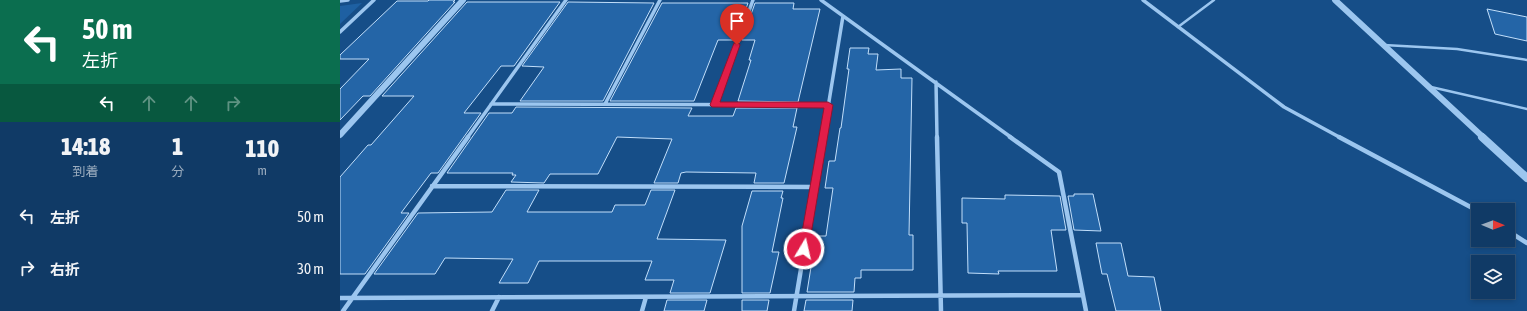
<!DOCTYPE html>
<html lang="ja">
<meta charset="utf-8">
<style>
:root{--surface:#103a66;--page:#1e456f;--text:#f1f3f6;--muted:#9cadbf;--line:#30547a}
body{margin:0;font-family:"Asap Condensed","Noto Sans JP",sans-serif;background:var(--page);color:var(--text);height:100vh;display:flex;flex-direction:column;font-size:15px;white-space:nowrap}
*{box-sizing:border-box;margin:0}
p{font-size:13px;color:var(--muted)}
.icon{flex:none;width:22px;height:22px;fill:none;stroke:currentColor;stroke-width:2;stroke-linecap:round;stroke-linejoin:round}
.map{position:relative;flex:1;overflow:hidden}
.panel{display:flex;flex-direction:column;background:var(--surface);width:340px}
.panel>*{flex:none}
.top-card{background:#0b6e4f;color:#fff;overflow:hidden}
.needle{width:26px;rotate:91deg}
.fabs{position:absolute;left:1131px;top:203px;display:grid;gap:8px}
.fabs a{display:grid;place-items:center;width:44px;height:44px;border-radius:0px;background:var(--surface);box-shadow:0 2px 6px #0003,0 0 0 1px var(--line);font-size:20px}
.pin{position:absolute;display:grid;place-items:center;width:34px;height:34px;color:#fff;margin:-41px -17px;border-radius:50% 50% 50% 0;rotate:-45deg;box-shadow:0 0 4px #0007}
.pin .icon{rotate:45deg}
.me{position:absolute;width:44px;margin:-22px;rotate:9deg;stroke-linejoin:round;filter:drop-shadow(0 0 3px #0008)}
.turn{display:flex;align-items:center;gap:14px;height:84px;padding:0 16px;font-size:18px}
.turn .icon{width:52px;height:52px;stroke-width:2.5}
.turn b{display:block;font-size:28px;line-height:34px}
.lanes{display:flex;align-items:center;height:38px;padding:0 16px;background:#0003;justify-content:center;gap:20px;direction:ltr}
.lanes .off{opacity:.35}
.eta{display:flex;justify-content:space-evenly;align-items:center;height:68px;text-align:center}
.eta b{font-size:24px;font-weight:800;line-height:28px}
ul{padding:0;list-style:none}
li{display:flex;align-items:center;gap:12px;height:52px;padding:0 16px}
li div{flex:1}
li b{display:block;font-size:15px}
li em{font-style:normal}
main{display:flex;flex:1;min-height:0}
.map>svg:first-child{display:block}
.green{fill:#1e60a2}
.building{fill:#2465a7;stroke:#c2dffb}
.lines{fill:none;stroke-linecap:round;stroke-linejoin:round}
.service{stroke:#9cc6ef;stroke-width:2.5}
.minor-far1{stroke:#9cc6ef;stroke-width:3.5}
.minor{stroke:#9cc6ef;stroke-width:4.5}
.tertiary-far1{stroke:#9cc6ef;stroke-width:6}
.tertiary{stroke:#9cc6ef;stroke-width:8}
.route{fill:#e11d48;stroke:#92132f}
</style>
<main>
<section class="panel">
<div class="top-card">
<div class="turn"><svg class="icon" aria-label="left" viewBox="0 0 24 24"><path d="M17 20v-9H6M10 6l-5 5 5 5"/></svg><div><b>50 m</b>左折</div></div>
<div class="lanes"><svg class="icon" aria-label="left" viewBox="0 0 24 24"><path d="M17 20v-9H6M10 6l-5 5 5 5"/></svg><svg class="icon off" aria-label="ahead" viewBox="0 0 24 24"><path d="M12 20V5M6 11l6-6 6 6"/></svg><svg class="icon off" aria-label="ahead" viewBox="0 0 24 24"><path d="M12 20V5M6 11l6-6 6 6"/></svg><svg class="icon off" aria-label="right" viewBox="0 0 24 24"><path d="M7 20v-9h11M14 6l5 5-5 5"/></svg></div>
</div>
<div class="eta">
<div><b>14:18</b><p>到着</p></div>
<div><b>1</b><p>分</p></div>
<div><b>110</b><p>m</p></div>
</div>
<ul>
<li><svg class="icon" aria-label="left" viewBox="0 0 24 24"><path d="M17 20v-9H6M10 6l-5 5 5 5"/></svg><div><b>左折</b></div><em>50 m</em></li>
<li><svg class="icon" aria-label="right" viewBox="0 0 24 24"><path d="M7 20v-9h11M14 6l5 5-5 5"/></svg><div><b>右折</b></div><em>30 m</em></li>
</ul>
</section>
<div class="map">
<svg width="1187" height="311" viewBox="0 0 1187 311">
<rect width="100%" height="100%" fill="#164e88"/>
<path class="green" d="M 22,3 L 0,24 L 0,6 Z"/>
<path class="building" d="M 89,0 L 115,0 L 113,2 L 115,2 L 30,96 L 23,96 L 0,120 L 0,89 L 29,59 L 0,59 L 0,55 L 57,1 L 88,1 Z
M 127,2 L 220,2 L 174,66 L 161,66 L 124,113 L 141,113 L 98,173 L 91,173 L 61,213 L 69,213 L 25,274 L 0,274 L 0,177 L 28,145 L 31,145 L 74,96 L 42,96 Z
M 228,2 L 314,3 L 263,101 L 180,101 L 204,67 L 182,66 Z
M 322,3 L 408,3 L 395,40 L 378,40 L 354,101 L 270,101 Z
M 415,3 L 454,3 L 453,9 L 480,9 L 458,102 L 398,101 L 411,60 L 409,60 L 415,40 L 402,40 Z
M 1147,9 L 1187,17 L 1187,41 L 1155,34 Z
M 510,48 L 529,48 L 528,54 L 538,54 L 536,70 L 561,69 L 561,78 L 572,78 L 569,235 L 573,235 L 573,270 L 521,270 L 521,278 L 515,278 L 514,292 L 467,292 L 476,236 L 486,236 L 493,188 L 485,188 L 489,161 L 495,161 L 500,128 L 501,128 L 509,69 L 507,69 Z
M 176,107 L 352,108 L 348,116 L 393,116 L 396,108 L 457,108 L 453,127 L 457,127 L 444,183 L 414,183 L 416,173 L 346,172 L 341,173 L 338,183 L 314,183 L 332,139 L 304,138 L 277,137 L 258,174 L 210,174 L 204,183 L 171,182 L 176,175 L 172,175 L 173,173 L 107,173 L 149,113 L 172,113 Z
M 166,190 L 199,190 L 187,212 L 272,212 L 275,205 L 305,205 L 311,190 L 335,190 L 317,239 L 386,240 L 370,293 L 330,293 L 334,280 L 305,280 L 312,261 L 199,261 L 188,283 L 159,283 L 173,259 L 170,259 L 105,258 L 95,274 L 34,274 L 78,213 L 152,212 Z
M 412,191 L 443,191 L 441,198 L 443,198 L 432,252 L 439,252 L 430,293 L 402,293 L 402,226 Z
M 734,194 L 753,194 L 761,231 L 734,230 L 728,196 L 734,196 Z
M 665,195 L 720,196 L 726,230 L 711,230 L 717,271 L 658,271 L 659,274 L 628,273 L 627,223 L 622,223 L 622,198 L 665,199 Z
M 756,243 L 781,243 L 788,276 L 814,277 L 821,311 L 776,311 L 767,274 L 762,274 Z
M 327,300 L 367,300 L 364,311 L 324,311 Z
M 402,300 L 429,300 L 427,311 L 402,311 Z
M 466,300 L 513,300 L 512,311 L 464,311 Z"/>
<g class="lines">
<path class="service" d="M 838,27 L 874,0
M 1044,45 L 1117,49 L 1187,60
M 1091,87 L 1187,109"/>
<path class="minor-far1" d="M 481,0 L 672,138
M 803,0 L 944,107 L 1001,138
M 0,1 L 8,0
M 0,32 L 34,0
M 596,82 L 597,138
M 151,104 L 489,105
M 265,104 L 320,0
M 375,105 L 413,0
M 127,138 L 226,0
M 483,138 L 503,16"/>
<path class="minor" d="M 597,137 L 601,311
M 670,137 L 719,172 L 746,311
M 999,137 L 1138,211
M 92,186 L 475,187
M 1168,231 L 1187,243
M 0,298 L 743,295
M 3,311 L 128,137
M 152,311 L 159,297
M 302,311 L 306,297
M 454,311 L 483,137"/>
<path class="tertiary-far1" d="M 995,0 L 1144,138
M 0,135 L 123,0"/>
<path class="tertiary" d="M 1142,137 L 1187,178"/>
</g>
<path class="route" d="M 394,43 L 399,43 L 400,45 L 380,102 L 488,102 L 493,105 L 468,252 L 464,254 L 460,252 L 459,249 L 484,108 L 372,107 L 370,105 Z"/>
</svg>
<div class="fabs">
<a><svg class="needle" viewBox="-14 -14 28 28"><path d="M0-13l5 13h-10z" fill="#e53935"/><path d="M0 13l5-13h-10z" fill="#9cadbf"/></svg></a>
<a><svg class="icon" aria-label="layers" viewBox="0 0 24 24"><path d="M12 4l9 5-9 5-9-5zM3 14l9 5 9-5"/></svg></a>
</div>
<div class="pin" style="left:397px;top:45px;background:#d93025"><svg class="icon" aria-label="arrive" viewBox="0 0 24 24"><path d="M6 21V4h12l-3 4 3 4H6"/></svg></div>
<svg class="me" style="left:464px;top:249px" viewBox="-20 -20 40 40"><circle r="17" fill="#e11d48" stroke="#fff" stroke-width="3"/><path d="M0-11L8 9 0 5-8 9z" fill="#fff"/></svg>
</div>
</main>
